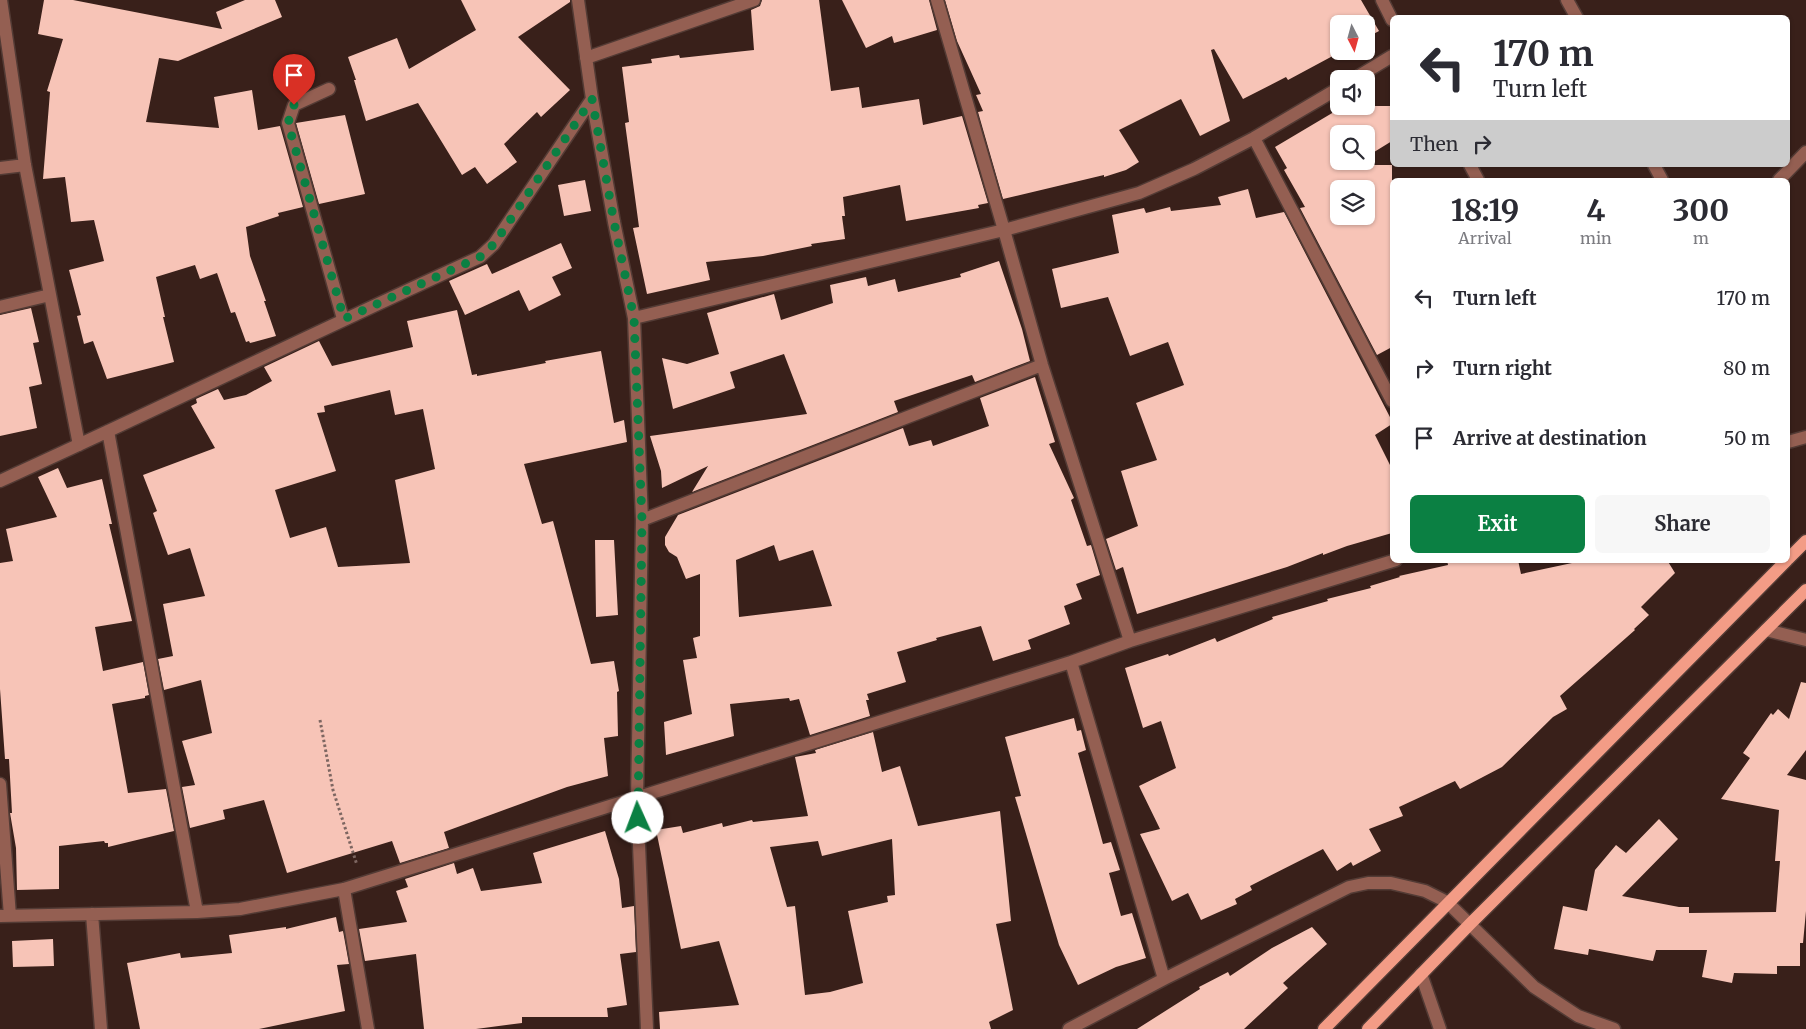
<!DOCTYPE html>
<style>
:root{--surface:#fff;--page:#f7f7f7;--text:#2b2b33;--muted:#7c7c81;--accent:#0b8043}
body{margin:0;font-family:Merriweather,serif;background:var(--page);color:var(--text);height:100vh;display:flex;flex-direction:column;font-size:19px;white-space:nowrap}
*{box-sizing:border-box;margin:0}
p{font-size:16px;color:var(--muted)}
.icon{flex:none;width:28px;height:28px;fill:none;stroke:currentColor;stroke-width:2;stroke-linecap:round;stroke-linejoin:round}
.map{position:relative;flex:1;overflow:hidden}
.panel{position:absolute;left:1390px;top:178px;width:400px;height:385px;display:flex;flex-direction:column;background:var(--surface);border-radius:8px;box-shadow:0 1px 4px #0004}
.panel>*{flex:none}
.hud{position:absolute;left:1390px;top:15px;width:400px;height:152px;border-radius:8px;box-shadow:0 1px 4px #0004;background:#fff;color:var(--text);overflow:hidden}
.needle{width:32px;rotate:174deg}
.tools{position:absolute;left:1330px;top:15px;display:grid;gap:10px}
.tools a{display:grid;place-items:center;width:45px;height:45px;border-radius:8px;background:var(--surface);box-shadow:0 1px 4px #0004;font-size:25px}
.pin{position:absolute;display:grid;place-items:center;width:42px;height:42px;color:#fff;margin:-51px -21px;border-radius:50% 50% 50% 0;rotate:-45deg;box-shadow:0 0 5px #0007}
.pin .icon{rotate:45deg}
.me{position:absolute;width:55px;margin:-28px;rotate:358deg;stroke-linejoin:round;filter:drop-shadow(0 0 4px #0008)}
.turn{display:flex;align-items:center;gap:18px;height:105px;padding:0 20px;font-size:22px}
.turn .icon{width:65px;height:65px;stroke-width:2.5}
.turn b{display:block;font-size:35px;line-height:42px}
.then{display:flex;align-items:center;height:48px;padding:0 20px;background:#0003;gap:10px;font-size:19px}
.eta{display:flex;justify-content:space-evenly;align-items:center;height:85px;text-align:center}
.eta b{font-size:30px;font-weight:700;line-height:35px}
.action{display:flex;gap:10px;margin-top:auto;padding:10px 20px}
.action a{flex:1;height:58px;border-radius:8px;background:var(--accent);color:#fff;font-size:20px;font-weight:700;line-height:58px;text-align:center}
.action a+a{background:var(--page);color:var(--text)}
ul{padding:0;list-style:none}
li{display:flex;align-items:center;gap:15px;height:70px;padding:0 20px}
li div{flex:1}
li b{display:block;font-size:19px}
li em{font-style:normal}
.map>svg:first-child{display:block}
.building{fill:#f7c4b7;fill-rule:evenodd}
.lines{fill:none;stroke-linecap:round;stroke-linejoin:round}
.minor-casing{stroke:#533b35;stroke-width:15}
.major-casing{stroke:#533b35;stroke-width:15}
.path{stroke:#7d6661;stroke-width:3;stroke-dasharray:2.5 2.5;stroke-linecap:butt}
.minor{stroke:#945f52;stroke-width:12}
.major{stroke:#f39c86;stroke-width:12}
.route{stroke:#0b8043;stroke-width:9;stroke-dasharray:0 16.2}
</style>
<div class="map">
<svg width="1806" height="1029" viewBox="0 0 1806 1029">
<rect width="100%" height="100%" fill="#39201a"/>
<path class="building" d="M 44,0 L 73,0 L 222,29 L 216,12 L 245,0 L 275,0 L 282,17 L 178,61 L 159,58 L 146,122 L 219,128 L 214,97 L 252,90 L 258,130 L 280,126 L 303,207 L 278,213 L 279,216 L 246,227 L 250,256 L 266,301 L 264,301 L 276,336 L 250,343 L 249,341 L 246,342 L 235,312 L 231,313 L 217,273 L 200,279 L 195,265 L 156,277 L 165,317 L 163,317 L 174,362 L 107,379 L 93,341 L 84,344 L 77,316 L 81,315 L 69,270 L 104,261 L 94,220 L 71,222 L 65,177 L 43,179 L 50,92 L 47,91 L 63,39 L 38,34 Z
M 461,0 L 570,0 L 570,2 L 518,37 L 570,90 L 541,117 L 537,112 L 504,144 L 517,162 L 487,184 L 475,167 L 462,175 L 418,103 L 366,121 L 354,80 L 356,80 L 348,57 L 397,38 L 409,69 L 476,30 Z
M 762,0 L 819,0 L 831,91 L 859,87 L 862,108 L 919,99 L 923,125 L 962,116 L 988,203 L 978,205 L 979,208 L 906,221 L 900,185 L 843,197 L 845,216 L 842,216 L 845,239 L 811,244 L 812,246 L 763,256 L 706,262 L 710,280 L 647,294 L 633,228 L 639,227 L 625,123 L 629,122 L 622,67 L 652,63 L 651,59 L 679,55 L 680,58 L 754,50 L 751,10 L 760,6 Z
M 842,0 L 929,0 L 937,30 L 894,43 L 892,36 L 866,48 Z
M 945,0 L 1361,0 L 1379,31 L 1366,38 L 1366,24 L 1339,24 L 1339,51 L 1342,51 L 1288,80 L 1286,77 L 1243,99 L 1214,49 L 1211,50 L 1230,121 L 1200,136 L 1181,99 L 1119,130 L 1139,162 L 1126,170 L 1104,177 L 1104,175 L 1003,199 L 978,112 L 983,111 L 976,95 L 981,94 L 957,41 Z
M 1344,106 L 1355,106 L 1359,114 L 1375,106 L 1392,106 L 1392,141 L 1366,157 L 1366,134 L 1339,134 L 1339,161 L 1359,161 L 1353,165 L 1392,165 L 1392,347 L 1377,355 L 1300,208 L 1305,207 L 1284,170 L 1287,168 L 1275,147 ZM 1339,189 L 1366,189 L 1366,216 L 1339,216 Z
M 345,115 L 365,194 L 319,204 L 296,123 Z
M 585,180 L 591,211 L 564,216 L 558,185 Z
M 1248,189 L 1256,218 L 1284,212 L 1392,421 L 1392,424 L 1375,435 L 1392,469 L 1392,533 L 1347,546 L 1323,555 L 1323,553 L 1287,567 L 1137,614 L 1123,567 L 1116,570 L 1106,539 L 1138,526 L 1121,471 L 1157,460 L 1136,403 L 1184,385 L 1168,342 L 1130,356 L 1108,297 L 1061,308 L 1052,269 L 1119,253 L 1112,215 L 1144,208 L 1146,213 L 1170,207 L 1171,211 L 1221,205 L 1218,197 Z
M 561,243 L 572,268 L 552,277 L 561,295 L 529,311 L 519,290 L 465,315 L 449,281 L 487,264 L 492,274 Z
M 999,261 L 1022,329 L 1030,361 L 975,382 L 972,375 L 894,401 L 898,412 L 692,492 L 708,466 L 662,488 L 661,471 L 650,436 L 807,414 L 784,354 L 730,372 L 735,388 L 673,409 L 662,358 L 687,364 L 719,354 L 707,313 L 774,294 L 781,320 L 833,303 L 830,285 L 866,277 L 868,286 L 895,279 L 898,292 L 961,277 L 960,274 Z
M 31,308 L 39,342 L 33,343 L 42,384 L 29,387 L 37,428 L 0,436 L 0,315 Z
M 457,310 L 472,375 L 477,374 L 477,376 L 546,363 L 545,361 L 601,351 L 614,423 L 624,420 L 627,442 L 524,464 L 542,524 L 553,521 L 591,664 L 614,661 L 619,691 L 617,692 L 618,736 L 604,738 L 608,776 L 567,787 L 444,832 L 449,848 L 400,863 L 392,841 L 287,873 L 264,800 L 223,810 L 225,819 L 190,828 L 182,787 L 195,785 L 182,741 L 212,733 L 201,680 L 164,690 L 158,659 L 173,656 L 163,604 L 205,596 L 190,548 L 168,555 L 153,513 L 157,511 L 143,475 L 215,448 L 191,406 L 197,403 L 196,399 L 198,398 L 218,389 L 224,400 L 246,395 L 272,381 L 264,367 L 319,341 L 332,366 L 413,347 L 407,321 ZM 390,390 L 395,415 L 423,409 L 435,469 L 395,480 L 410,563 L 338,567 L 326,527 L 290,538 L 275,490 L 336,471 L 317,413 L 325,412 L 324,406 Z
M 1035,377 L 1055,442 L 1049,444 L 1074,498 L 1071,500 L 1087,546 L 1091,545 L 1100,575 L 1076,584 L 1082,599 L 1064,606 L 1070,624 L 1028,640 L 1031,649 L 993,661 L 981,626 L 936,638 L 937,640 L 897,652 L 906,682 L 867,694 L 869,700 L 866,700 L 870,716 L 810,735 L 799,699 L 790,701 L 789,698 L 730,704 L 734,736 L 666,755 L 664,722 L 692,714 L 683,660 L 697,658 L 693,638 L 700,636 L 700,574 L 686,579 L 677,557 L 669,552 L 665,545 L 665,537 L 678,515 L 903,428 L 909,446 L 931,440 L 933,446 L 989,426 L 980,398 ZM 774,545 L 779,561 L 813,550 L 832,606 L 739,617 L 736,560 Z
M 58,468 L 67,488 L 102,479 L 112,524 L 109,524 L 132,621 L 95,627 L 103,671 L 143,662 L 149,695 L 145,696 L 145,698 L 112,704 L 128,793 L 166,789 L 174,831 L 108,847 L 108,843 L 105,843 L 104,841 L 59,846 L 59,889 L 17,890 L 16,848 L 10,813 L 12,813 L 9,759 L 5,759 L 0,689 L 0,563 L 13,561 L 6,529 L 57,517 L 38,477 Z
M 595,540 L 614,540 L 618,615 L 596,617 Z
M 1447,560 L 1518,560 L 1521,574 L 1586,560 L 1667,560 L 1675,573 L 1641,607 L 1649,615 L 1634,629 L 1635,630 L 1560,696 L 1567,709 L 1553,717 L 1502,767 L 1460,789 L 1455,781 L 1399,807 L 1403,816 L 1369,829 L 1381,851 L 1353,866 L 1351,862 L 1337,871 L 1323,849 L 1250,886 L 1252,890 L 1235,899 L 1237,904 L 1201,920 L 1188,893 L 1172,901 L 1140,834 L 1160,829 L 1139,786 L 1176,768 L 1161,721 L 1143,728 L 1125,668 L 1168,654 L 1169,656 L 1215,638 L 1217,642 L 1273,619 L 1272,617 L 1328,601 L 1327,599 L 1371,588 L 1370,586 L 1400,577 L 1399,576 L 1448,565 Z
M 1801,682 L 1806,683 L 1806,750 L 1787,775 L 1806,780 L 1806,911 L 1803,943 L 1800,943 L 1800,966 L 1777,966 L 1777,974 L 1734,973 L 1732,983 L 1702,977 L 1707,950 L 1656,950 L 1653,961 L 1589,949 L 1588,955 L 1554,949 L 1563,906 L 1587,911 L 1595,870 L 1616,845 L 1626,853 L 1659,819 L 1678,839 L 1622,896 L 1679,907 L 1689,907 L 1689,913 L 1776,912 L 1780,861 L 1775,861 L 1779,810 L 1721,799 L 1750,758 L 1743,753 L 1771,713 L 1773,715 L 1778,709 L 1789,719 Z
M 1074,718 L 1077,731 L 1081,730 L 1086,750 L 1078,753 L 1103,844 L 1111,842 L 1120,870 L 1109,873 L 1121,916 L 1132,913 L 1146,958 L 1116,967 L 1078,985 L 1059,945 L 1015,797 L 1021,796 L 1005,737 Z
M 873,732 L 882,772 L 900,766 L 918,826 L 1000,811 L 1011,921 L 996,924 L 1013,1010 L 989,1022 L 991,1029 L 660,1029 L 659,1012 L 739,1005 L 719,941 L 681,949 L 656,830 L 681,826 L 683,833 L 722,823 L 723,827 L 752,820 L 753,822 L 808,816 L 795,757 L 816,753 L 815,750 ZM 892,839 L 895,895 L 887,896 L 888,902 L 848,911 L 863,983 L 830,992 L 805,995 L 795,906 L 787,907 L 770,847 L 818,841 L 822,856 Z
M 605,831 L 619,879 L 622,908 L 634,906 L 636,952 L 620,954 L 627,1005 L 607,1008 L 608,1017 L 522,1017 L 522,1023 L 476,1029 L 424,1029 L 416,954 L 365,961 L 359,929 L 407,922 L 396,891 L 408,887 L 405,879 L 454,863 L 457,874 L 473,868 L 481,891 L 542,883 L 533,853 Z
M 336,917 L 339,932 L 343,931 L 349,964 L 337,965 L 345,1011 L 259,1029 L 140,1029 L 127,963 L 180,953 L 181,958 L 232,953 L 229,935 L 286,927 L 286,929 Z
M 1312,927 L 1327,944 L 1283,983 L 1288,988 L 1244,1029 L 1137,1029 L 1200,989 L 1199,987 L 1228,972 L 1230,976 L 1272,948 Z
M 53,939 L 54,966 L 13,967 L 12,941 Z"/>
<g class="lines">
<g class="minor-casing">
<path id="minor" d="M 1,0 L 25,165 L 79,445
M 578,0 L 592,99 L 614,222 L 634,318 L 642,520 L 637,799 L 647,1029
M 937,0 L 1004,230 L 1042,365 L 1130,641
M 1382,0 L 1392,20
M 1567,0 L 1577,18
M 586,58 L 754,0
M 1354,79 L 1392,56
M 329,89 L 294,105 L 288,123 L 343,319
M 1254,138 L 1392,401
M 1470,165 L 1478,180
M 1654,165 L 1662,180
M 0,168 L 25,165
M 1779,180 L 1806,152
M 0,307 L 50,295
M 634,318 L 1004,230 L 1139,193 L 1194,169 L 1254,138 L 1339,88
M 108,431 L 197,912
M 1788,442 L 1806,437
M 0,481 C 161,408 319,330 480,257 L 494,244 L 592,99
M 642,520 L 1042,365
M 1766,630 L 1806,640
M 1071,662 L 1164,979
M 0,784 L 10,916
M 344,889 L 368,1029
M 92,914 L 101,1029
M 0,916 L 197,912 L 240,909 L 344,889 L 1071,662 L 1130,641 L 1396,560
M 1421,974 L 1440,1029
M 1069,1029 L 1164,979 L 1349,887 L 1368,883 L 1391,883 L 1425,891 L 1447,902 L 1534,987 L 1578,1016 L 1614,1029"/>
</g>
<g class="major-casing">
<path id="major" d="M 1788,559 L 1806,541
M 1324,1029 L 1787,560
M 1368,1029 L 1470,924 L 1806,590"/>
</g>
<path class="path" d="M 320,720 L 333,790 L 357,865"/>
<use href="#minor" class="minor"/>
<use href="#major" class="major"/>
</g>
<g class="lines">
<path class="route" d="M 294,105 L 288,123 L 344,319 L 480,257 L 494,244 L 592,99 L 614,222 L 634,318 L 642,520 L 638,818"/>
</g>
</svg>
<div class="tools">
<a><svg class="needle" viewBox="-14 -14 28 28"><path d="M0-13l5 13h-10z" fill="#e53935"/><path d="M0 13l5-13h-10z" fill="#7c7c81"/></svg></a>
<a><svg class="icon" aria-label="sound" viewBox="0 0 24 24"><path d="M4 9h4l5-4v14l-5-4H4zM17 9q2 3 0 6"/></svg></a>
<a><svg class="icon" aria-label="search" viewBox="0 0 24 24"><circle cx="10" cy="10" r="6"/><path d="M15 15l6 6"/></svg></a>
<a><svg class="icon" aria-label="layers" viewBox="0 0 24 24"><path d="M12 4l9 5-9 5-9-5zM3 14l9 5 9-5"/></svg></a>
</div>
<div class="pin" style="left:294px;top:105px;background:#d93025"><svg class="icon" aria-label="arrive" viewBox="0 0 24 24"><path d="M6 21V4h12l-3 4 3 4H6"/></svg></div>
<svg class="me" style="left:638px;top:818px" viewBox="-20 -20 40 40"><circle r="19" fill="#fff"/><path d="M0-13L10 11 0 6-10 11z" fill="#0b8043"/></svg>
<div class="hud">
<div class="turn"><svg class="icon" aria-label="left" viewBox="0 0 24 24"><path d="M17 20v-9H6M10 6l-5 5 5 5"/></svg><div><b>170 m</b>Turn left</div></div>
<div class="then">Then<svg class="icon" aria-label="right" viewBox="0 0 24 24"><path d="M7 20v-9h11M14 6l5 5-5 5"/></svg></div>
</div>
<section class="panel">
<div class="eta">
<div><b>18:19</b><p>Arrival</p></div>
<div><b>4</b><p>min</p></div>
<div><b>300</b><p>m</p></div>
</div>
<ul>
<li><svg class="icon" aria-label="left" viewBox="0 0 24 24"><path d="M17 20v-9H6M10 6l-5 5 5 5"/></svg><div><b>Turn left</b></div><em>170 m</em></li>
<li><svg class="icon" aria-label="right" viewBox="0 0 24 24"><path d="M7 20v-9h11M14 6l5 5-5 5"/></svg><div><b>Turn right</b></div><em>80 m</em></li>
<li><svg class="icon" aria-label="arrive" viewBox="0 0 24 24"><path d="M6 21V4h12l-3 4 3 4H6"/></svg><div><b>Arrive at destination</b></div><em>50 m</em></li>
</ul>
<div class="action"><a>Exit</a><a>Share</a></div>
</section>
</div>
